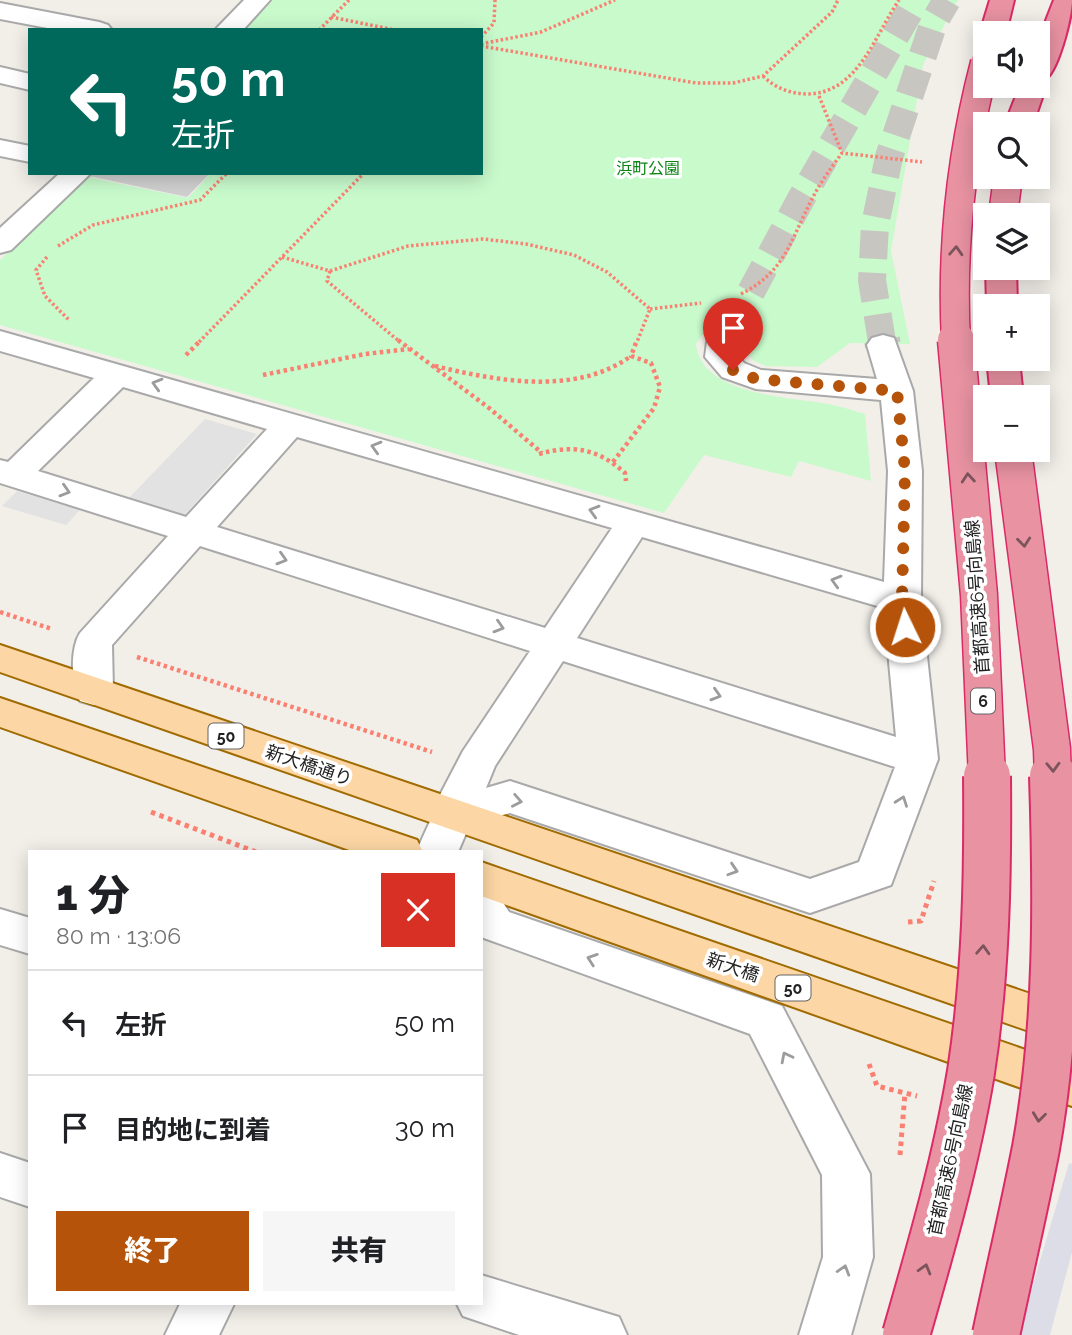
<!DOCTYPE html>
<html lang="ja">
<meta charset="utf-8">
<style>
:root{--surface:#fff;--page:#f6f6f6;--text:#202124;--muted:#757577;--line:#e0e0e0;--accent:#b45309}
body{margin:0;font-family:Raleway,"Noto Sans JP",sans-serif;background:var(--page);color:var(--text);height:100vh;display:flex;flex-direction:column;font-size:26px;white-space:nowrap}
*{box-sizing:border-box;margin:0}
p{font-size:23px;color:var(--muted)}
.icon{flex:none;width:38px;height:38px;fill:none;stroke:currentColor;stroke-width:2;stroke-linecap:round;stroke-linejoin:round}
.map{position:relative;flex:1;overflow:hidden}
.drawer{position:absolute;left:28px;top:850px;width:455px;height:455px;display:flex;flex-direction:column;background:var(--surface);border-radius:0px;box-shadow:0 4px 18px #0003}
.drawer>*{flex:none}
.hud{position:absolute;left:28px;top:28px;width:455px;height:147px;border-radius:0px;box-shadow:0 4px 18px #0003;background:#00695c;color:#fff;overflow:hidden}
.controls{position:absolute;left:973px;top:21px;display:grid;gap:14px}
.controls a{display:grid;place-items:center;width:77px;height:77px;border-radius:0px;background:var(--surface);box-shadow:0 4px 18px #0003;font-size:35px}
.pin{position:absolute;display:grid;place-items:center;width:60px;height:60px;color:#fff;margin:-72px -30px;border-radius:50% 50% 50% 0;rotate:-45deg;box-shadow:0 0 7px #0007}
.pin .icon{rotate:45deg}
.me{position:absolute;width:77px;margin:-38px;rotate:356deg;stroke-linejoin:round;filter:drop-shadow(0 0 5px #0008)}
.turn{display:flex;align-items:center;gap:24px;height:147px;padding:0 28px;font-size:32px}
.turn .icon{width:91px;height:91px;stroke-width:2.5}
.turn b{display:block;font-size:49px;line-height:60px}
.round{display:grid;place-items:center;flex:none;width:74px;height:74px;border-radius:0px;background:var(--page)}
.summary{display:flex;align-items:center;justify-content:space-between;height:119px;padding:0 28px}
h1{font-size:42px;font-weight:800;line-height:52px}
.cta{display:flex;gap:14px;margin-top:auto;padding:14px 28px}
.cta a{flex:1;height:80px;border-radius:0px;background:var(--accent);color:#fff;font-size:28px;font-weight:800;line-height:80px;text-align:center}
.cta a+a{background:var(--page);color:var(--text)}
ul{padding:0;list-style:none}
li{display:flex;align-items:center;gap:21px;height:105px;padding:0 28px;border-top:2px solid var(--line)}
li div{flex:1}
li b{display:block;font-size:26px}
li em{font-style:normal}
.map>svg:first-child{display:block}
.religious{fill:#d0d0d0}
.park{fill:#c8facc}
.parking{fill:#e2e2e2}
.plaza{fill:#dddde8}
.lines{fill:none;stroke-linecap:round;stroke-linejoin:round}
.minor-tunnel-far1{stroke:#c8c6c1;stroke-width:28;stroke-dasharray:28 14;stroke-linecap:butt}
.minor-tunnel{stroke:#c8c6c1;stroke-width:36;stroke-dasharray:36 18;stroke-linecap:butt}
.minor-casing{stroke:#a9a9a9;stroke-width:4}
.major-casing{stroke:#a06b00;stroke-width:4}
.highway-casing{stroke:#dc2a67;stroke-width:4}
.path-far2{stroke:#fa8072;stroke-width:3.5;stroke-dasharray:2.5 2.5;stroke-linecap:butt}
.path-far1{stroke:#fa8072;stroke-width:4.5;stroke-dasharray:3.5 3.5;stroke-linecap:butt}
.path{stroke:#fa8072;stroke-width:5;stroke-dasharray:4.5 4.5;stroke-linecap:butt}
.minor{fill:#fff;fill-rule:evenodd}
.major{fill:#fcd6a4;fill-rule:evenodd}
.highway{fill:#e892a2;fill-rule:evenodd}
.highway-bridge-far2-casing{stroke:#dc2a67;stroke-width:31;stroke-linecap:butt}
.highway-bridge-far1-casing{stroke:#dc2a67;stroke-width:39;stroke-linecap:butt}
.highway-bridge-casing{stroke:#dc2a67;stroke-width:50;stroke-linecap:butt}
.highway-bridge-far2{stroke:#e892a2;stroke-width:28}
.highway-bridge-far1{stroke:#e892a2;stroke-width:36}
.highway-bridge{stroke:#e892a2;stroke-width:46}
.oneway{stroke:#7b545c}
.oneway2{stroke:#9c9c9c}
.route{stroke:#b45309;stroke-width:12;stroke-dasharray:0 21.6}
.labels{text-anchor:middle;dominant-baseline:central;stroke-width:7;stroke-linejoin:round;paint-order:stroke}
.far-park-label{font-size:16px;fill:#0c8416;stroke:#fff}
.shield{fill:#fff;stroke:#646464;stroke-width:2}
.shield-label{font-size:16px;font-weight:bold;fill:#222}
.street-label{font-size:18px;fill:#222;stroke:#fff}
</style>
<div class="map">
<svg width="1072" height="1335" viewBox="0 0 1072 1335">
<rect width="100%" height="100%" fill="#f2efe9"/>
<path class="religious" d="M 92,173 L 210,173 L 187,197 L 89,176 Z"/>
<path class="park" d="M 273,0 L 958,0 L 923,65 L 891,251 L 910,344 L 850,343 L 817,367 L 766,366 L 754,361 L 746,352 L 745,345 L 751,334 L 711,323 L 696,344 C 701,394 785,397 822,403 C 837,405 851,410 865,414 L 871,481 L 799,461 L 791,477 L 704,455 L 664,513 L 0,325 L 0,260 L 88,177 L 188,198 L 211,173 L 481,173 L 481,30 L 243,30 Z"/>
<path class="parking" d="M 205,419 L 257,434 L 180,520 L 126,501 Z
M 17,491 L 80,510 L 66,525 L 2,506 Z"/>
<path class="plaza" d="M 1069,1163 L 1072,1164 L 1072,1252 L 1050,1335 L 1018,1335 Z"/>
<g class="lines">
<path class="minor-tunnel-far1" d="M 731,329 L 802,197 L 916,0
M 882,342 L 872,280 L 875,225 L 889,157 L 934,22 L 947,0"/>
<path class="minor-tunnel" d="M 882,340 L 883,345"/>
<g class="minor-casing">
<path id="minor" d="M 244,0 L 270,0 L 243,30 L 215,30 Z
M 0,3 L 99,22 L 108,25 L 112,30 L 58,30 L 0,19 Z
M 0,67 L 30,74 L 30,90 L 0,83 Z
M 0,140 L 30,146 L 30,162 L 0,156 Z
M 60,173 L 91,173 L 11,250 L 0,253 L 0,228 Z
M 731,320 L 742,322 L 747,329 L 739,342 L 737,355 L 744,363 L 761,370 L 877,379 L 867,345 L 872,338 L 883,335 L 894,338 L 913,391 L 922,471 L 921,600 L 938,759 L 891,885 L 810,913 L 510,813 L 470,824 L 458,852 L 416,852 L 432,817 L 430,814 L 463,751 L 530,651 L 200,546 L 112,645 L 113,691 L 108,701 L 94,705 L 80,701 C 71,684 70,649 80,633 L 168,536 L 0,483 L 0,460 L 8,462 L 94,378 L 0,351 L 0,331 L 884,582 L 888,471 L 881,400 L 756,389 L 722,377 L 705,357 L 707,342 L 720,322 ZM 123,387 L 267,429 L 186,517 L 38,471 ZM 297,437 L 612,528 L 545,628 L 217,527 ZM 642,537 L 884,608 L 896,737 L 577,638 ZM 563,661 L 895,767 L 859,862 L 810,879 L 510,781 L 486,788 L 495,766 Z
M 481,886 L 496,891 L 509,912 L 782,1006 L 870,1174 L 873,1257 L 851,1335 L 799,1335 L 823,1257 L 822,1175 L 750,1034 L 481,937 Z
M 0,909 L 30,918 L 30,954 L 0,945 Z
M 0,1153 L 30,1163 L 30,1207 L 0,1197 Z
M 481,1275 L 619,1317 L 627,1335 L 519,1335 L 463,1316 L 457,1304 L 481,1304 Z
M 180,1304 L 234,1304 L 219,1335 L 165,1335 Z"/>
</g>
<g class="major-casing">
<path id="major" d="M 0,645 L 1072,1008 L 1072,1046 L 0,672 Z
M 0,698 L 417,840 L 423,852 L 355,852 L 0,727 Z
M 481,862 L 1072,1066 L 1072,1106 L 481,896 Z"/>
</g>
<g class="highway-casing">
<path id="highway" d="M 990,0 L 1014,0 L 1006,33 L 985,33 L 985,39 L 980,33 Z
M 1054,0 L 1072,0 C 1072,16 1058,75 1043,81 L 1046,86 L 1033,124 L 1005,124 L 1020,86 L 1038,86 L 1038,41 Z
M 986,268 L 1016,268 L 1017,306 L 987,306 Z
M 987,359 L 1019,359 L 1023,397 L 991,397 Z"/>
</g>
<path class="path-far2" d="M 331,17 L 395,30
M 319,30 L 349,0
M 481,37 L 494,23 L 495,0
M 481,44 L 541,32 L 615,0
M 481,46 L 696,83 L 733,83 L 763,76 L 832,12 L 838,0
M 763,76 C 775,88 791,94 808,94 C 858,93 875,35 899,0
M 819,96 L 842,153 L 922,162
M 58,246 L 93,225 L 200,200 L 227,173
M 47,257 L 36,270 L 45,296 L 69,320
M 282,257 L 330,271 L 408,246 L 483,239 L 526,244 L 574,255 L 607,272 L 650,309 L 637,342
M 330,271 L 327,281 L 400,342
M 741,294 C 786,271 790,241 812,199 C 820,183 831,168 842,153
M 650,309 L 701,303
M 199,342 L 364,173"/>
<path class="path-far1" d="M 398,340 L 489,408 L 542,453
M 186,355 L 201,340
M 435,366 C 497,381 576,396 631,356
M 263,375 L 365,354 L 409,349
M 539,454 C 574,444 598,449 625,473 L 626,481
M 613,462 L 654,408 L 660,387 L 651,363 L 631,356 L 637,340
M 0,612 L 52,629
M 137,657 L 432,752"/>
<path class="path" d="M 151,812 L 256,852
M 908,922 L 921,921 L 934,881
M 869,1064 L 877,1086 L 917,1096
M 900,1155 L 905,1093"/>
<use href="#minor" class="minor"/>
<use href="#major" class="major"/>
<use href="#highway" class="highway"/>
<g class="highway-bridge-far2-casing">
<path id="highway-bridge-far2" d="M 1003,215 L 1008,177
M 956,342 C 951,247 961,155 985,63"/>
</g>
<g class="highway-bridge-far1-casing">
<path id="highway-bridge-far1" d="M 956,340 L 979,595 L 987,778
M 1013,450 L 1052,749 L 1053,778"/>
</g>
<g class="highway-bridge-casing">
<path id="highway-bridge" d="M 906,1335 C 931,1248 956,1162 971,1072 C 986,975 988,875 987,776
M 996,1335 C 1009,1273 1024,1210 1036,1148 C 1058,1026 1057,899 1053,776"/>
</g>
<use href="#highway-bridge-far2" class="highway-bridge-far2"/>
<use href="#highway-bridge-far1" class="highway-bridge-far1"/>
<use href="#highway-bridge" class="highway-bridge"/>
</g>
<defs><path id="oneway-chevron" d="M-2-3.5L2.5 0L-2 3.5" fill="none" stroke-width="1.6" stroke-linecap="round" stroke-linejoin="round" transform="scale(1.75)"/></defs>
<g class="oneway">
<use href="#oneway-chevron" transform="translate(956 251) rotate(-87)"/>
<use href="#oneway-chevron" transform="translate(968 478) rotate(-95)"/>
<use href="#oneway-chevron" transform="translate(1024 542) rotate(84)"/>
<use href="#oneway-chevron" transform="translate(1053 767) rotate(88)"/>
<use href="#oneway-chevron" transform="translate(983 950) rotate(-87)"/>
<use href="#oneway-chevron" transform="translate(1039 1117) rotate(97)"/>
<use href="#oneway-chevron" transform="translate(925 1269) rotate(-74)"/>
</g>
<g class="oneway2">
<use href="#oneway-chevron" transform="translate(157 384) rotate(-164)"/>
<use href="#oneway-chevron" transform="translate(376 447) rotate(-164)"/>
<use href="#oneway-chevron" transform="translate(65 491) rotate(17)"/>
<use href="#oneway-chevron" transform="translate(594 511) rotate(-164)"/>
<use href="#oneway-chevron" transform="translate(282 559) rotate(17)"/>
<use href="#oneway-chevron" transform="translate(836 581) rotate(-164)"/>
<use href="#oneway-chevron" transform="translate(499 627) rotate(17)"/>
<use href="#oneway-chevron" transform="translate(716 695) rotate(17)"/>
<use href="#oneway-chevron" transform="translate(517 801) rotate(11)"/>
<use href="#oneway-chevron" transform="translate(902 801) rotate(-70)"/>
<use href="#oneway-chevron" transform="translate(733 870) rotate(18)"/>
<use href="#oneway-chevron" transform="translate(592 959) rotate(-161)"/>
<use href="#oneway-chevron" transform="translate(786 1057) rotate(-117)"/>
<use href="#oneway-chevron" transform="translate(844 1270) rotate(-73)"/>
</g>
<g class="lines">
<path class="route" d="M 733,370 L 756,379 L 897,391 L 905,471 L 902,600 L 905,627"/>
</g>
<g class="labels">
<g class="far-park-label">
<text x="648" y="168">浜町公園</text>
</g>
<g class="shield">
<rect x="971" y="688.5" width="24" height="25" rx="5"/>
<rect x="208.5" y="723.5" width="35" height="25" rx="5"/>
<rect x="775.5" y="975.5" width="35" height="25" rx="5"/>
</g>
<g class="shield-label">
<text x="983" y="701">6</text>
<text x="226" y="736">50</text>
<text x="793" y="988">50</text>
</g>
<g class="street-label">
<text transform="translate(977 597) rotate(-94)">首都高速6号向島線</text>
<text transform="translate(309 765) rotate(19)">新大橋通り</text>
<text transform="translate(733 967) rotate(19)">新大橋</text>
<text transform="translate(950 1160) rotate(-78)">首都高速6号向島線</text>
</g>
</g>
</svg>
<div class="controls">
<a><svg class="icon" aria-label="sound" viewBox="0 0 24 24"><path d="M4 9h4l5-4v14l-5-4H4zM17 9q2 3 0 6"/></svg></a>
<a><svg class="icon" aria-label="search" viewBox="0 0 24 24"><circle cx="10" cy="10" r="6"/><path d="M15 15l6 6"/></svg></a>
<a><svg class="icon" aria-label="layers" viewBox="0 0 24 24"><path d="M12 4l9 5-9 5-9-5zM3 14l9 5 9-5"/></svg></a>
<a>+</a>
<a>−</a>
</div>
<div class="pin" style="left:733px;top:370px;background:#d93025"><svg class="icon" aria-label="arrive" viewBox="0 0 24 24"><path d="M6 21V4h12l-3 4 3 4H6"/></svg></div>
<svg class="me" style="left:905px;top:627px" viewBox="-20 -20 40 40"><circle r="17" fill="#b45309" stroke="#fff" stroke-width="3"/><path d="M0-11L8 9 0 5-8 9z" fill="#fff"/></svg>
<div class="hud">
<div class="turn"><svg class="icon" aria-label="left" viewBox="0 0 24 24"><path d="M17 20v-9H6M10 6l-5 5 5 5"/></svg><div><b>50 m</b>左折</div></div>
</div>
<section class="drawer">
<div class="summary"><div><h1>1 分</h1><p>80 m · 13:06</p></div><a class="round" style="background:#d93025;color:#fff"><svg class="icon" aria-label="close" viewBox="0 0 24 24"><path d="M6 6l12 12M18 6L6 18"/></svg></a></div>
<ul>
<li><svg class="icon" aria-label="left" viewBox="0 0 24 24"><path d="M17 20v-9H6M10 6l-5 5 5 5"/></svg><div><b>左折</b></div><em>50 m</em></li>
<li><svg class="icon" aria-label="arrive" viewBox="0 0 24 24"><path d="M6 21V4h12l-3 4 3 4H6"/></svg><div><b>目的地に到着</b></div><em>30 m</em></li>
</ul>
<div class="cta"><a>終了</a><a>共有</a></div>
</section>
</div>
